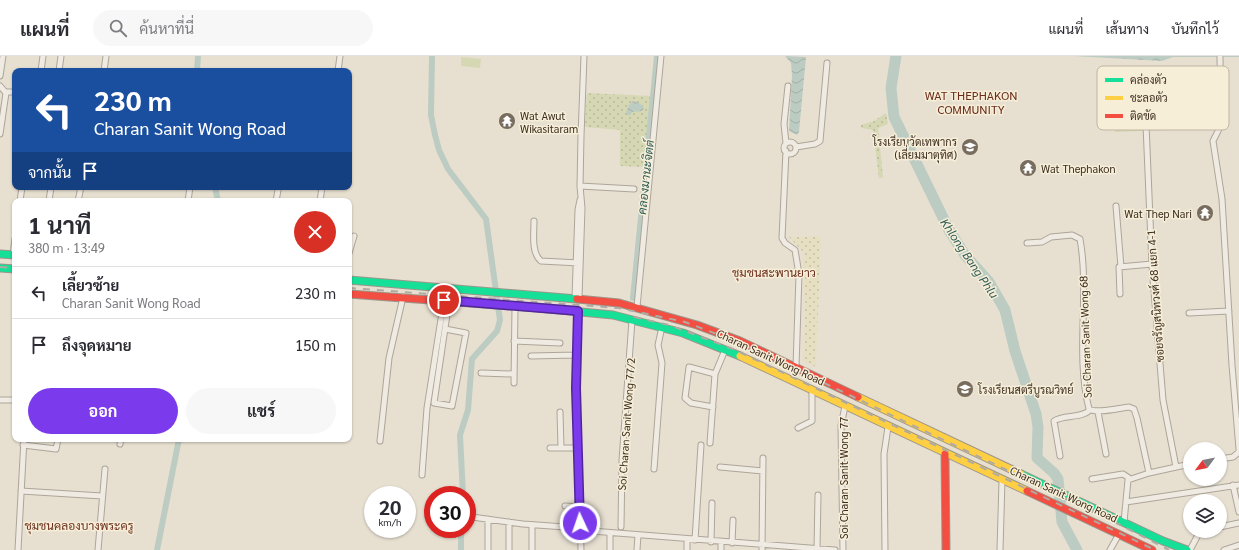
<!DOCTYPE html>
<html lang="th">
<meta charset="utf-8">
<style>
:root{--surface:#fff;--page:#f7f7f7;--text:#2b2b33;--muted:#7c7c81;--line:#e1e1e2;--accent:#7c3aed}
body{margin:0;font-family:Georgia,Sarabun,serif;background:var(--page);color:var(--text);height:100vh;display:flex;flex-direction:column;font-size:15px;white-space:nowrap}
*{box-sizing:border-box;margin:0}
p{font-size:13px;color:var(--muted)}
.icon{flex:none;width:22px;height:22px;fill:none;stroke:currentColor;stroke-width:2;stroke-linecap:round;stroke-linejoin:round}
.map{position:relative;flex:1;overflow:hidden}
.panel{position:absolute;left:12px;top:142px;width:340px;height:244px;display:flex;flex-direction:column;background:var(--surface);border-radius:8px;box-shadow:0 1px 3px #0004}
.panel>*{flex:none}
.hud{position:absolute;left:12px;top:12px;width:340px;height:122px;border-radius:8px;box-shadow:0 1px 3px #0004;background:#1a4fa0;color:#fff;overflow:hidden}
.needle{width:26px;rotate:238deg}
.buttons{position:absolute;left:1183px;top:386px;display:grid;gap:8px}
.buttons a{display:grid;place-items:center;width:44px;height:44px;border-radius:50%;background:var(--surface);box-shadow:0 1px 3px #0004;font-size:20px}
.speed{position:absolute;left:364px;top:430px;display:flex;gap:8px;font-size:20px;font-weight:700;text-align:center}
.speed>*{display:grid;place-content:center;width:52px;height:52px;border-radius:50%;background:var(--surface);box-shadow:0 1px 3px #0004;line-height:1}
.speed small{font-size:10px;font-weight:400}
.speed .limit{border:6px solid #d22;background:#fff;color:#111}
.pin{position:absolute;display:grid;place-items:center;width:34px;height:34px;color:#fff;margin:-17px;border:2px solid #fff;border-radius:50%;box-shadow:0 1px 4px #0007}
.me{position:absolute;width:44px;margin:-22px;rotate:357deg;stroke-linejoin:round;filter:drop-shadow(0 0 3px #0008)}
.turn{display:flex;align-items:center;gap:14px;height:84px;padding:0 16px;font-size:18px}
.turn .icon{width:52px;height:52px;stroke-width:2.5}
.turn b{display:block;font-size:28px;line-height:34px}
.then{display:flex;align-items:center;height:38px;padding:0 16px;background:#0003;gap:8px;font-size:15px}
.round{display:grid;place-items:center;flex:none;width:42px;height:42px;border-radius:21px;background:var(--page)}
.head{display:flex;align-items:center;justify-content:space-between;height:68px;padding:0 16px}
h1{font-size:24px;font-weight:700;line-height:30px}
.action{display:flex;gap:8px;margin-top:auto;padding:8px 16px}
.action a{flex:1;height:46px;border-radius:24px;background:var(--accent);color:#fff;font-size:16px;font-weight:700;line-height:46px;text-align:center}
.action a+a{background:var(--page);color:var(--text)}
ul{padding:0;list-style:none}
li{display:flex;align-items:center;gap:12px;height:52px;padding:0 16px;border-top:1px solid var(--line)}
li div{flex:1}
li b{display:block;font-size:15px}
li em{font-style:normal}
header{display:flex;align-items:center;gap:24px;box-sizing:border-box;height:56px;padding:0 20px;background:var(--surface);border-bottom:1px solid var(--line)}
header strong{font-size:19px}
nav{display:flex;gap:22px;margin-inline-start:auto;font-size:14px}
.search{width:280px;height:36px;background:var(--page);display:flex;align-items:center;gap:10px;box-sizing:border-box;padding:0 14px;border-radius:22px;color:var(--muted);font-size:15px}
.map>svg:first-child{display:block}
.farmland{fill:url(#farmland-dots)}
.grass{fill:url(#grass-dots)}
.garden{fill:#d6d7b3}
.water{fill:url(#water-waves)}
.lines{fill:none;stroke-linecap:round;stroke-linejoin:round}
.canal{stroke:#bcccc2;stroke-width:6}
.river{stroke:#bcccc2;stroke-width:11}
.street-casing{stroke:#ada599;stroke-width:7}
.fast-casing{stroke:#9c958a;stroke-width:9}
.slow-casing{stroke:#9c958a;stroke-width:9}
.jam-casing{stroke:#9c958a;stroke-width:9}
.street{stroke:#efebe3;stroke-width:5}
.fast{stroke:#16e098;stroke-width:7}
.slow{stroke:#ffcf43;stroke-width:7}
.jam{stroke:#f24e42;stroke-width:7}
.rail{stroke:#afaaa2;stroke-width:2;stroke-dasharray:7 7;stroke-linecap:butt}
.route-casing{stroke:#51269a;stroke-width:10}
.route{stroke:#7c3aed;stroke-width:7}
.labels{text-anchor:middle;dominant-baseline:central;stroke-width:3;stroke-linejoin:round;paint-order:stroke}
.poi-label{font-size:11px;fill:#3d2e20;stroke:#f7eed8;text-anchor:start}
.street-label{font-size:11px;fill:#3d2e20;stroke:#f7eed8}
.neighbourhood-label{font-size:12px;fill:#6b2e1e;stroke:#f7eed8}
.water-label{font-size:12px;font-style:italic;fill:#2f5d5a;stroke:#f7eed8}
.key{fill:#f7eed8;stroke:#bfb4a1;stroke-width:1}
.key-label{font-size:11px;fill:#3d2e20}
</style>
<header>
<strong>แผนที่</strong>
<div class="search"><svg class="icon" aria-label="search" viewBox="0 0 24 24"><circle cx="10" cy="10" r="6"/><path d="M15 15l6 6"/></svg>ค้นหาที่นี่</div>
<nav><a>แผนที่</a><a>เส้นทาง</a><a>บันทึกไว้</a></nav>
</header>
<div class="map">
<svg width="1239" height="494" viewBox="0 0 1239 494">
<defs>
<pattern id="farmland-dots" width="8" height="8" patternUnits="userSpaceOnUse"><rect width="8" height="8" fill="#e6dfc2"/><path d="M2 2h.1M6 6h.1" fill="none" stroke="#c6c0a6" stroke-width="1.8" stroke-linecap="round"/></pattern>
<pattern id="grass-dots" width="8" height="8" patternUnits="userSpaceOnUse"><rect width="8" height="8" fill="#d6d7b3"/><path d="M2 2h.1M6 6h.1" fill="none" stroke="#b9b99a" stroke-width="1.8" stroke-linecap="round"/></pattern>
<pattern id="water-waves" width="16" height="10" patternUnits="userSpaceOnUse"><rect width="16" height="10" fill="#bcccc2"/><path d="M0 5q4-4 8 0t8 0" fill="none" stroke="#a2b0a6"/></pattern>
</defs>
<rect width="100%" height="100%" fill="#e7e0d1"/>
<path class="farmland" d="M 821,180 L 816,311 L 803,305 L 805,261 L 803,196 L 789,181 Z"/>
<path class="grass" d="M 587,37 L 652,40 L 644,111 L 620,110 L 620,74 L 585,71 Z
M 886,57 L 888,68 L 878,72 L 883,121 L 879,122 L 873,74 L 861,72 L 861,69 L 874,65 Z"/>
<path class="garden" d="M 461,1 L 481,3 L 480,12 L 461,10 Z
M 1168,32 L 1168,74 L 1115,76 L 1114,34 Z"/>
<path class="water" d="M 785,0 L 806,1 L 799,76 L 797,79 L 789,75 L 792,19 L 791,7 Z
M 1073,0 L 1239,0 L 1239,1 L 1173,1 L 1162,5 Z
M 633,45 L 641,48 L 644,52 L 642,55 L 632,56 L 630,59 L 627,59 L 626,57 L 629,49 Z"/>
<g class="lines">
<path class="canal" d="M 432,0 L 431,59 L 435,79 L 439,94 L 448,113 L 486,163 L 500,264 L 497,275 L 472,303 L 468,354 L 460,379 L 463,439
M 197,15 L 198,0
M 215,131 L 218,145
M 633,242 L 657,0
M 157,494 L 179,383
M 461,494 L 461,473"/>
<path class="river" d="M 896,0 L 891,32 L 894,61 L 949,174 L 965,199 L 989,226 L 1005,254 L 1015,295 L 1036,358 L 1038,371 L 1037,402 L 1054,417 L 1058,423 L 1062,466 L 1077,494"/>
<g class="street-casing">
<path id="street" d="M 1220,1 L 1221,69 L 1213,85 L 1222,143 L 1232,309 L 1239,393 L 1239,396 L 1233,401 L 1220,403
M 41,15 L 43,0
M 59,15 L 61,0
M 104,15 L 106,0
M 338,15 L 340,0
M 0,20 L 3,0
M 0,30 L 6,37 L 0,78
M 6,37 L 7,36 L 15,36
M 1146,69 L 1152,210 L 1163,344 L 1176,411
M784 92a6 6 0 1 1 12 0a6 6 0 1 1-12 0Z
M 786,87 L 784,68 L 788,30
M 796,91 L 815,88 L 820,85 L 827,7
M 786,95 L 782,182 L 785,187 L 795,194 L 799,218 L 796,311
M 580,130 L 634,133
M 20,145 L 22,131
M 49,145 L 51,131
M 78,145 L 81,131
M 188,145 L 190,131
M 276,145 L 278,134
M 320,145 L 322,131
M 1116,150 L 1121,211
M 534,165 C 534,177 531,197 541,205 L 579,207
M 1027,187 L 1042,186 L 1051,181 L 1072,179 L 1080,183 C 1090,239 1075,298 1089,353 C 1096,358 1119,352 1129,351 L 1134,353 L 1137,362 L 1149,417 L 1128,424 L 1124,466
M 349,197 L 354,180
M 13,199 L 15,183
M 1120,238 L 1119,211 L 1152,208
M 575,242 L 578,154 L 580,144
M 579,242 L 582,152 L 580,130 L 581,80 L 584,0
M 637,251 L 661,0
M 578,255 L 576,332 L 581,494
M 1189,257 L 1229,255
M 445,273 L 466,277 L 452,350 L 434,347 L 449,245
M 514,285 L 560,287
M 531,300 L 576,299
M 481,317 L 514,318
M 514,327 L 515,251
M 0,344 L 15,344
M 713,351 L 691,347 L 685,342 L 689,311 L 715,318
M 560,356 L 561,392
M 1098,356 L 1106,398
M 798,372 L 812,365 L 812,335
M 380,385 L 389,302 L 403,241
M 710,387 L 715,318 L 725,294
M 120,388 L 121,383
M 23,389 L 56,393 L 58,383
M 550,392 L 578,392
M 1060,400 L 1054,365 C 1064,358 1081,363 1090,354
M 720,411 L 763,415
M 654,413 L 662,307 L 658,289 L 662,271
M 1149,417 L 1190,408
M 422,419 L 427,352 L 444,244
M 1092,423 L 1123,418 L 1129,422
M 1233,429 L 1239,456
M 21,435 L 102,440
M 1126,446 L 1239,429
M 565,450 L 579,451
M 472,461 L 523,468 L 579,472
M 488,463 L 488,494
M 509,466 L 509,494
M 621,471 L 622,404 L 632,264
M 1220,471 L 1239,467
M 579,474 L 835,494
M 610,477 L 610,494
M 695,484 L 701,389
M 711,486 L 712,447
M 732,487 L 733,464
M 18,494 L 24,383
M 98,494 L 105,413
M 532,494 L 532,469
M 637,494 L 638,479
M 687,494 L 687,484
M 721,494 L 721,486
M 762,494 L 763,402
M 817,494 L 818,439
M 843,494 L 841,370 L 845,350
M 885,494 L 884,398 L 888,371
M 1000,494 L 1002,424
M 1110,494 L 1119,478
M 1190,494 L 1198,479 L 1204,475
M 1224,494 L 1239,489"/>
</g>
<g class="fast-casing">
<path id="fast" d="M 0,198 L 15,199
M 0,212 L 15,213
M 349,224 L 577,243
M 539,252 L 613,259 L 683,277 L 740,300
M 1021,418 L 1163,485 L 1187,494"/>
</g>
<g class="slow-casing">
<path id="slow" d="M 740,300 L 1027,435
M 858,341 L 1021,418"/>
</g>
<g class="jam-casing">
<path id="jam" d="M 349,238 L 539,252
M 577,243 L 619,247 L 697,269 L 740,285 L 858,341
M 945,398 L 946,494
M 1027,435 L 1152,494"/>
</g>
<use href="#street" class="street"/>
<use href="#fast" class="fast"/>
<use href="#slow" class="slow"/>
<use href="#jam" class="jam"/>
<path class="rail" d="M 0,211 L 15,212
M 349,232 L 619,252 L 685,266 L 738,286 L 1099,458 L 1169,494
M 634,261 L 669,269 L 733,293 L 1155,494"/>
</g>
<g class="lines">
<g class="route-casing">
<path id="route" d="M 444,244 L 578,255 L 576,332 L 580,467"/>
</g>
<use href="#route" class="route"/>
</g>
<defs>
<g id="temple-disc" transform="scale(0.9)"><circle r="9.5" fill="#786c5e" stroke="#f7eed8"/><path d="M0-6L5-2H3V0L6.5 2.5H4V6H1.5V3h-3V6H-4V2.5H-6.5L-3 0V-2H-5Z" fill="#fff"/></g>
<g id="school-disc" transform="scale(0.9)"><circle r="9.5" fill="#786c5e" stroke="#f7eed8"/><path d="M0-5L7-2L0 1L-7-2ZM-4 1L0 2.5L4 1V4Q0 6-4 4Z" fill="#fff"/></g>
</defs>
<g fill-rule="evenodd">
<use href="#temple-disc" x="507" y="65"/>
<use href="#school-disc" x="970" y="91"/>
<use href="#temple-disc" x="1028" y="112"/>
<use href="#temple-disc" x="1205" y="157"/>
<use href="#school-disc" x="965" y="333"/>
</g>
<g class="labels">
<g class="poi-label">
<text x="520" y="59">Wat Awut<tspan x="520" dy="13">Wikasitaram</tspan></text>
<text x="957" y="85" text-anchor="end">โรงเรียนวัดเทพากร<tspan x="957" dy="13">(เลี่ยมมาตุทิศ)</tspan></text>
<text x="1041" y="112">Wat Thephakon</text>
<text x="1192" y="157" text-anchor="end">Wat Thep Nari</text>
<text x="978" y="333">โรงเรียนสตรีบูรณวิทย์</text>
</g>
<g class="street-label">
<text transform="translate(1155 240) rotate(-94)">ซอยจรัญสนิทวงศ์ 68 แยก 4-1</text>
<text transform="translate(1085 281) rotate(-92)">Soi Charan Sanit Wong 68</text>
<text transform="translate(771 301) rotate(25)">Charan Sanit Wong Road</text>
<text transform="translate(626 368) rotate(-86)">Soi Charan Sanit Wong 77/2</text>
<text transform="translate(843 422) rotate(-90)">Soi Charan Sanit Wong 77</text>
<text transform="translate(1064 438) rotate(25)">Charan Sanit Wong Road</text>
</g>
<g class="neighbourhood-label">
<text x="971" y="39">WAT THEPHAKON<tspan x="971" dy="14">COMMUNITY</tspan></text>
<text x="774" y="216">ชุมชนสะพานยาว</text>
<text x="79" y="469">ชุมชนคลองบางพระครู</text>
</g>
<g class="water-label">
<text transform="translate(645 121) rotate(-84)">คลองมานะจิตต์</text>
<text transform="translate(970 202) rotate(56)">Khlong Bang Phlu</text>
</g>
</g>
<rect x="1097" y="10" width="132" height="64" rx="6" class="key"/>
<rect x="1105" y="22" width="18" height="4" fill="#16e098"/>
<rect x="1105" y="40" width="18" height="4" fill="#ffcf43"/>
<rect x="1105" y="58" width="18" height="4" fill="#f24e42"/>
<g class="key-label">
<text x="1130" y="28">คล่องตัว</text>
<text x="1130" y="46">ชะลอตัว</text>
<text x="1130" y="64">ติดขัด</text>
</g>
</svg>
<div class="buttons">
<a><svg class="needle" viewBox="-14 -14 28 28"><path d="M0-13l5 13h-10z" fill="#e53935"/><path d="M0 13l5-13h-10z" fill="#7c7c81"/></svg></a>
<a><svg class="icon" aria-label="layers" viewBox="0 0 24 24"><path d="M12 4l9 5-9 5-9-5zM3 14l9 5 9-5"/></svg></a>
</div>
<div class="speed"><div>20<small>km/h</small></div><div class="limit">30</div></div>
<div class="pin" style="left:444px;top:244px;background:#d93025"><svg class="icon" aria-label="arrive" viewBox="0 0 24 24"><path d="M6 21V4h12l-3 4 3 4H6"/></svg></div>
<svg class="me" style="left:580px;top:467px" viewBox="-20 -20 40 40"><circle r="17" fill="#7c3aed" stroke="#fff" stroke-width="3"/><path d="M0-11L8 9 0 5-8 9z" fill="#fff"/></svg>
<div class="hud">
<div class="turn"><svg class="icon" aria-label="left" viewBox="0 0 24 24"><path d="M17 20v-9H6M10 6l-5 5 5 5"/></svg><div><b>230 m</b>Charan Sanit Wong Road</div></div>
<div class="then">จากนั้น<svg class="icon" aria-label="arrive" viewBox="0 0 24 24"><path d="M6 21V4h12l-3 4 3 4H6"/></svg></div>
</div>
<section class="panel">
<div class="head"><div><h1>1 นาที</h1><p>380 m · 13:49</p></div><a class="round" style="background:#d93025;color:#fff"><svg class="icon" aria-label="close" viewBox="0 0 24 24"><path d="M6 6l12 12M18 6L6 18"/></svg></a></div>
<ul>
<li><svg class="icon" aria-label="left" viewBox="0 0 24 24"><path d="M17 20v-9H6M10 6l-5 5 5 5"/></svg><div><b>เลี้ยวซ้าย</b><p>Charan Sanit Wong Road</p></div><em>230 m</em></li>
<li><svg class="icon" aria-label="arrive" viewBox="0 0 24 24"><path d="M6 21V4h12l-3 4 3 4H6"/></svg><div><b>ถึงจุดหมาย</b></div><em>150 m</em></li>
</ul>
<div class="action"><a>ออก</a><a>แชร์</a></div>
</section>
</div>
